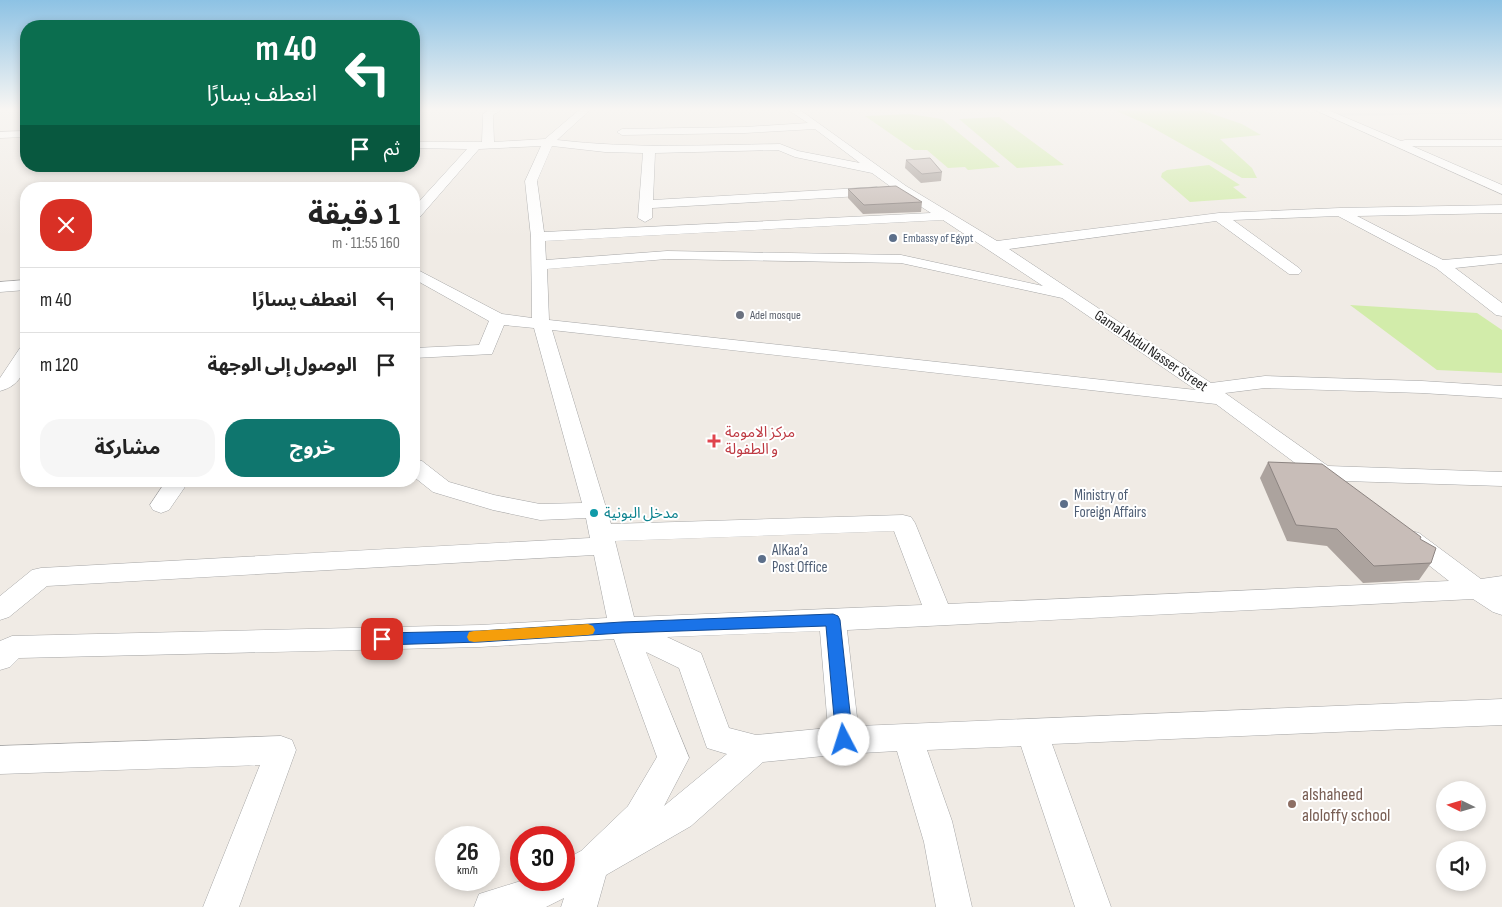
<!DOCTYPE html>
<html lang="ar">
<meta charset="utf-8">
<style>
:root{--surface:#fff;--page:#f6f6f6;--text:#222;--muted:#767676;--line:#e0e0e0;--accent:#0f766e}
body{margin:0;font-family:"Sofia Sans Condensed","Noto Sans Arabic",sans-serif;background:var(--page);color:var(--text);direction:rtl;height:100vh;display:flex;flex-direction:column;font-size:19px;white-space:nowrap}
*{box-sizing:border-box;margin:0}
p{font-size:16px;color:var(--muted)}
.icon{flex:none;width:28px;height:28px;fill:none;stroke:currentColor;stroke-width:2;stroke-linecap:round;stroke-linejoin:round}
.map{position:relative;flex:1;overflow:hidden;direction:ltr}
.sheet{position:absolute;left:20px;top:182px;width:400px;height:305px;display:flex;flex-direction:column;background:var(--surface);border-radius:20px;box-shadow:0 2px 8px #0003;direction:rtl}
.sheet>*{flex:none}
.banner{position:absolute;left:20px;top:20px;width:400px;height:152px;border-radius:20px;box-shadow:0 2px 8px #0003;direction:rtl;background:#0b6e4f;color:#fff;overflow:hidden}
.needle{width:32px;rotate:275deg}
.tools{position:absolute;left:1436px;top:781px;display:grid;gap:10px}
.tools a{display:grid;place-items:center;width:50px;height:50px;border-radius:50%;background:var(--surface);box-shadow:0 2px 8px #0003;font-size:25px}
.speed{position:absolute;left:435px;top:826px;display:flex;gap:10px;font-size:25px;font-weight:700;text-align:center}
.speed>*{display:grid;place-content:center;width:65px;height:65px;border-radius:50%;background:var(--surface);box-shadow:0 2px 8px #0003;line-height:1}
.speed small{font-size:12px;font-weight:400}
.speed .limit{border:8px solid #d22;background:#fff;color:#111}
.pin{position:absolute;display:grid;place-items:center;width:42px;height:42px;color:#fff;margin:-21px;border-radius:10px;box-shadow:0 2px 8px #0006}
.me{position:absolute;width:55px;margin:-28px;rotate:355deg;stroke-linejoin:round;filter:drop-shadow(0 0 4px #0008)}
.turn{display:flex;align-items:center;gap:18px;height:105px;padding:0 20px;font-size:22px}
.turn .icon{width:65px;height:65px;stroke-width:2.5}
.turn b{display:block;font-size:35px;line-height:42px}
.then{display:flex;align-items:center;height:48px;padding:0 20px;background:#0003;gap:10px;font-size:19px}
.round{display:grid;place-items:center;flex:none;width:52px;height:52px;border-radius:20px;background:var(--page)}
.head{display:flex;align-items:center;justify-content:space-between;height:85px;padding:0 20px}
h1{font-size:30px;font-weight:700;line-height:38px}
.button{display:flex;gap:10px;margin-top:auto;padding:10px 20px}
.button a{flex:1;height:58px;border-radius:20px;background:var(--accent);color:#fff;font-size:20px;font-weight:700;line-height:58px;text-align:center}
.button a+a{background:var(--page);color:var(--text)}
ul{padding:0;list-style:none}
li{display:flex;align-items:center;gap:15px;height:65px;padding:0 20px;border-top:1px solid var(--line)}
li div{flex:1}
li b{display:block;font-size:19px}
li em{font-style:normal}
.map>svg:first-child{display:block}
.residential{fill:#dddcdc}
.grass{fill:#d2ecaa}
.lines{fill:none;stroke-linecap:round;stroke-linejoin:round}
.street-casing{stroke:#a6a6a6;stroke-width:1}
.street{fill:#fff;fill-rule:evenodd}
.wall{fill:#aca39e}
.building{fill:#c8bdb8;stroke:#8c8481}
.route{fill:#1a73e8;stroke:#114b97}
.slow{fill:#f59e0b}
.service-dot{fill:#5c6f8a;stroke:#fff;stroke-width:2}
.worship-dot{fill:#6b7280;stroke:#fff;stroke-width:2}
.health-dot{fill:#e0444e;stroke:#fff;stroke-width:2}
.culture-dot{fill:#0f9aa8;stroke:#fff;stroke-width:2}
.education-dot{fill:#8d6e63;stroke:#fff;stroke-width:2}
.labels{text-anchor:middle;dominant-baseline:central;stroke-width:4;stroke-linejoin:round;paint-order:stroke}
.far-service-label{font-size:12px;fill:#4e5e75;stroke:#fff;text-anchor:start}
.far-worship-label{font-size:12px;fill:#5b616d;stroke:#fff;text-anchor:start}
.street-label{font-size:15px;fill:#1f1f1f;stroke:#fff}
.health-label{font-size:15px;fill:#be3a42;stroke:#fff;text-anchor:start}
.service-label{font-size:15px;fill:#4e5e75;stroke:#fff;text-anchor:start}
.culture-label{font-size:15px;fill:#0d838f;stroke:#fff;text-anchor:start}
.near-education-label{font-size:18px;fill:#785e54;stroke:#fff;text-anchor:start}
</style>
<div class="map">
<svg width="1502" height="907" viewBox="0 0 1502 907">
<rect width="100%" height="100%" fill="#f0ebe5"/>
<path class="residential" d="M 1329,110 L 1502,110 L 1502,113 L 1344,116 Z"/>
<path class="grass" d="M 1114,110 L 1201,110 L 1242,124 L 1261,135 L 1220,139 L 1252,168 L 1257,178 L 1242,178 L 1146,124 Z
M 910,114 L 942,119 L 1000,167 L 968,170 L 965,167 L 948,168 L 927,150 L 914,150 L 865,116 Z
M 999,117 L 1064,165 L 1017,168 L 959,119 Z
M 1209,165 L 1240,185 L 1233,187 L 1247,198 L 1190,202 L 1161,177 L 1162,173 L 1167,170 Z
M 1350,305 L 1477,313 L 1502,330 L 1502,373 L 1437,370 Z"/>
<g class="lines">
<g class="street-casing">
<path id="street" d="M 489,110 L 501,110 L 493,115 L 494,142 L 545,139 L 579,110 L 590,110 L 557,140 C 633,149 704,145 780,144 L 798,151 L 860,163 L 815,129 L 745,133 L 622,135 L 617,132 L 622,129 L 745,127 L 808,123 L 788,110 L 800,110 L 906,186 L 997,241 L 1219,213 L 1340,208 L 1502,205 L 1502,213 L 1357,216 L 1443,260 L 1502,255 L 1502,263 L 1455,268 L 1502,303 L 1502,316 L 1496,315 L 1436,268 L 1338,216 L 1233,220 L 1299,268 L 1302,271 L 1299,274 L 1289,274 L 1216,221 L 1009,249 L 1211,383 L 1265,376 L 1422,381 L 1502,386 L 1502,398 L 1422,393 L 1265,388 L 1225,393 L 1328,466 L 1502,472 L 1502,486 L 1345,481 L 1342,486 L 1334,488 L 1326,486 L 1216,404 L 552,330 L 611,524 L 903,515 L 911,517 L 915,523 L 948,604 L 1449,581 L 1403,545 L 1399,539 L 1403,533 L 1411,531 L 1419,533 L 1481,579 L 1502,576 L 1502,615 L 1493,612 L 1473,599 L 847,630 L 858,726 L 1502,699 L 1502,725 L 1052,744 L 1111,907 L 1075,907 L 1021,746 L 927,750 L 952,821 L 972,907 L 936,907 L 924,842 L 897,751 L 844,754 L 763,762 L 691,826 L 606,875 L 597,907 L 561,907 L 564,898 L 546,907 L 474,907 L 479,894 L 524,880 L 564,880 L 564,860 L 581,851 L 628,806 L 657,757 L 614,639 L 480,647 L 19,658 L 10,667 L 0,670 L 0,641 L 12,636 L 480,625 L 607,618 L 594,555 L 47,586 L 9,617 L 0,620 L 0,596 L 32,570 L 41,568 L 590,538 L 586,518 L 540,520 L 493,510 L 433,492 L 414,477 L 414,459 L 422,461 L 449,482 L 494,495 L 540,504 L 582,503 L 534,328 L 504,325 L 492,354 L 414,358 L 414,348 L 479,345 L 489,321 L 414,279 L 414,268 L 502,314 L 532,318 L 531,237 L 525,181 L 541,146 L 479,149 L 419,218 L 414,219 L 414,207 L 467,149 L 414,148 L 414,142 L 482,142 L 483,114 ZM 552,146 L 605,152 L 643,153 L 638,218 L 645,222 L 652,218 L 652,208 L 877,195 L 883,191 L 877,187 L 653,200 L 655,153 L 778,150 L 795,157 L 872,173 L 898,192 L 931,213 L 544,232 L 537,181 ZM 943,220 L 1043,286 L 901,255 L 667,251 L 546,260 L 545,241 ZM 667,259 L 901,263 L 1062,298 L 1196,390 L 549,320 L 547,269 ZM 894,531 L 922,605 L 634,617 L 615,541 ZM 820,631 L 828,728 L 756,735 L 729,728 L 701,653 L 667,637 ZM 646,652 L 679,668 L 707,748 L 727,754 L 664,806 L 689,758 Z
M 1315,110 L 1328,110 L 1401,141 L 1405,140 L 1502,140 L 1502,146 L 1412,146 L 1502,185 L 1502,194 Z
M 26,131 L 26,137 L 0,138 L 0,132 Z
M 26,280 L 26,290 L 0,292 L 0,282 Z
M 26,347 C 27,367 23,385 0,391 L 0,378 L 20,348 Z
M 166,481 L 189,481 L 169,510 L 161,513 L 153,510 L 150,505 Z
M 281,736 L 292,740 L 296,750 L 239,907 L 203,907 L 260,765 L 0,774 L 0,746 Z"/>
</g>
<use href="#street" class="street"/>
</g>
<path class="wall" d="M 906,160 L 942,172 L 941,181 L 921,183 L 905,168 Z
M 848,189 L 922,202 L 921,212 L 863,214 L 848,198 Z
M 1268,462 L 1431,563 L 1419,580 L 1363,583 L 1327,546 L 1287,541 L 1260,478 Z"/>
<path class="building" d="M 930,158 L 942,172 L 922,174 L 906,160 Z
M 896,186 L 922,202 L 864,205 L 848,189 Z
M 1268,462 L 1322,464 L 1421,537 L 1420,539 L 1436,548 L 1431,563 L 1374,566 L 1337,529 L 1296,525 Z"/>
<linearGradient id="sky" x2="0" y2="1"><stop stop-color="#8dc2e4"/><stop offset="0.46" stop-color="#f8f6f3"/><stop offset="1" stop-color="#f8f6f3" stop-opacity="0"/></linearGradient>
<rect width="1502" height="237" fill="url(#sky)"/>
<path class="route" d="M 833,614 L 838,616 L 840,620 L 853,740 L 850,746 L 844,748 L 839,746 L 836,740 L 826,626 L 622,633 L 480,642 L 382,645 L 377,643 L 375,639 L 377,635 L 382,633 L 480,631 L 622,622 Z"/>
<path class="slow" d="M 588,624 L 593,626 L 595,630 L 593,634 L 588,635 L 474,642 L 469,641 L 467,637 L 469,632 L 474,631 Z"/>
<g class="service-dot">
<circle cx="893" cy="238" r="5"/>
<circle cx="1064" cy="504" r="5"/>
<circle cx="762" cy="559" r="5"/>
</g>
<circle class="worship-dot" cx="740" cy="315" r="5"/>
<path class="health-dot" d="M711.5 433.5h5v5h5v5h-5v5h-5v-5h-5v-5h5z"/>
<circle class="culture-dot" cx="594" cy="513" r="5"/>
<circle class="education-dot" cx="1292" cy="804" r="5"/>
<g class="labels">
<g class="far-service-label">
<text x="903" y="238">Embassy of Egypt</text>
</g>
<g class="far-worship-label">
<text x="750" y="315">Adel mosque</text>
</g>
<g class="street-label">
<text transform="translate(1151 351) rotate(34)">Gamal Abdul Nasser Street</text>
</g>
<g class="health-label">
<text x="725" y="432">مركز الامومة<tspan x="725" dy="17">و الطفولة</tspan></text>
</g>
<g class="service-label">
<text x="1074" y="495">Ministry of<tspan x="1074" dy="17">Foreign Affairs</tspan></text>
<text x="772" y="550">AlKaa’a<tspan x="772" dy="17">Post Office</tspan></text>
</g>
<g class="culture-label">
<text x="604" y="513">مدخل البونية</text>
</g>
<g class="near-education-label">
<text x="1302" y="794">alshaheed<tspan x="1302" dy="21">aloloffy school</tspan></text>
</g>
</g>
</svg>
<div class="tools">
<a><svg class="needle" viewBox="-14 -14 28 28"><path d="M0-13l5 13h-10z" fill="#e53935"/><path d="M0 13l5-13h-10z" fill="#767676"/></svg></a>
<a><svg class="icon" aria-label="sound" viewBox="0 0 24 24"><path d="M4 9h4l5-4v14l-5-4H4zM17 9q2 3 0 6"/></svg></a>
</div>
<div class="speed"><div>26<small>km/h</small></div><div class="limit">30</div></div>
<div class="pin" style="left:382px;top:639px;background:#d93025"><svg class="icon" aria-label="arrive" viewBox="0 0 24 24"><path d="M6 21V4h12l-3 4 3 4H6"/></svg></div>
<svg class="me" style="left:844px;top:740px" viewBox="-20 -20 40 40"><circle r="19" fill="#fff"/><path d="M0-13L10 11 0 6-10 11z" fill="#1a73e8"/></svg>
<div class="banner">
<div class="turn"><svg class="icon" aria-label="left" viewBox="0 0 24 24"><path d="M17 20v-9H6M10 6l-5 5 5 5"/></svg><div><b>40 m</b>انعطف يسارًا</div></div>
<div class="then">ثم<svg class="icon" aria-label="arrive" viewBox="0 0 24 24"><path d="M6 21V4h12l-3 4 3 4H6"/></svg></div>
</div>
<section class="sheet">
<div class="head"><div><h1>1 دقيقة</h1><p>160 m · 11:55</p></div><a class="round" style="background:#d93025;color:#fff"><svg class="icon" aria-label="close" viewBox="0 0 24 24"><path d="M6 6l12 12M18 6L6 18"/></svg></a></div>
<ul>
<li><svg class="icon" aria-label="left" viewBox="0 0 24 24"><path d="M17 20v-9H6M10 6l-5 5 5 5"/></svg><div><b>انعطف يسارًا</b></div><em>40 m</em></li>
<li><svg class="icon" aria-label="arrive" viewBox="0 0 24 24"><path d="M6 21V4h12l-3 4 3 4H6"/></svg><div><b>الوصول إلى الوجهة</b></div><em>120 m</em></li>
</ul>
<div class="button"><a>خروج</a><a>مشاركة</a></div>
</section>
</div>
